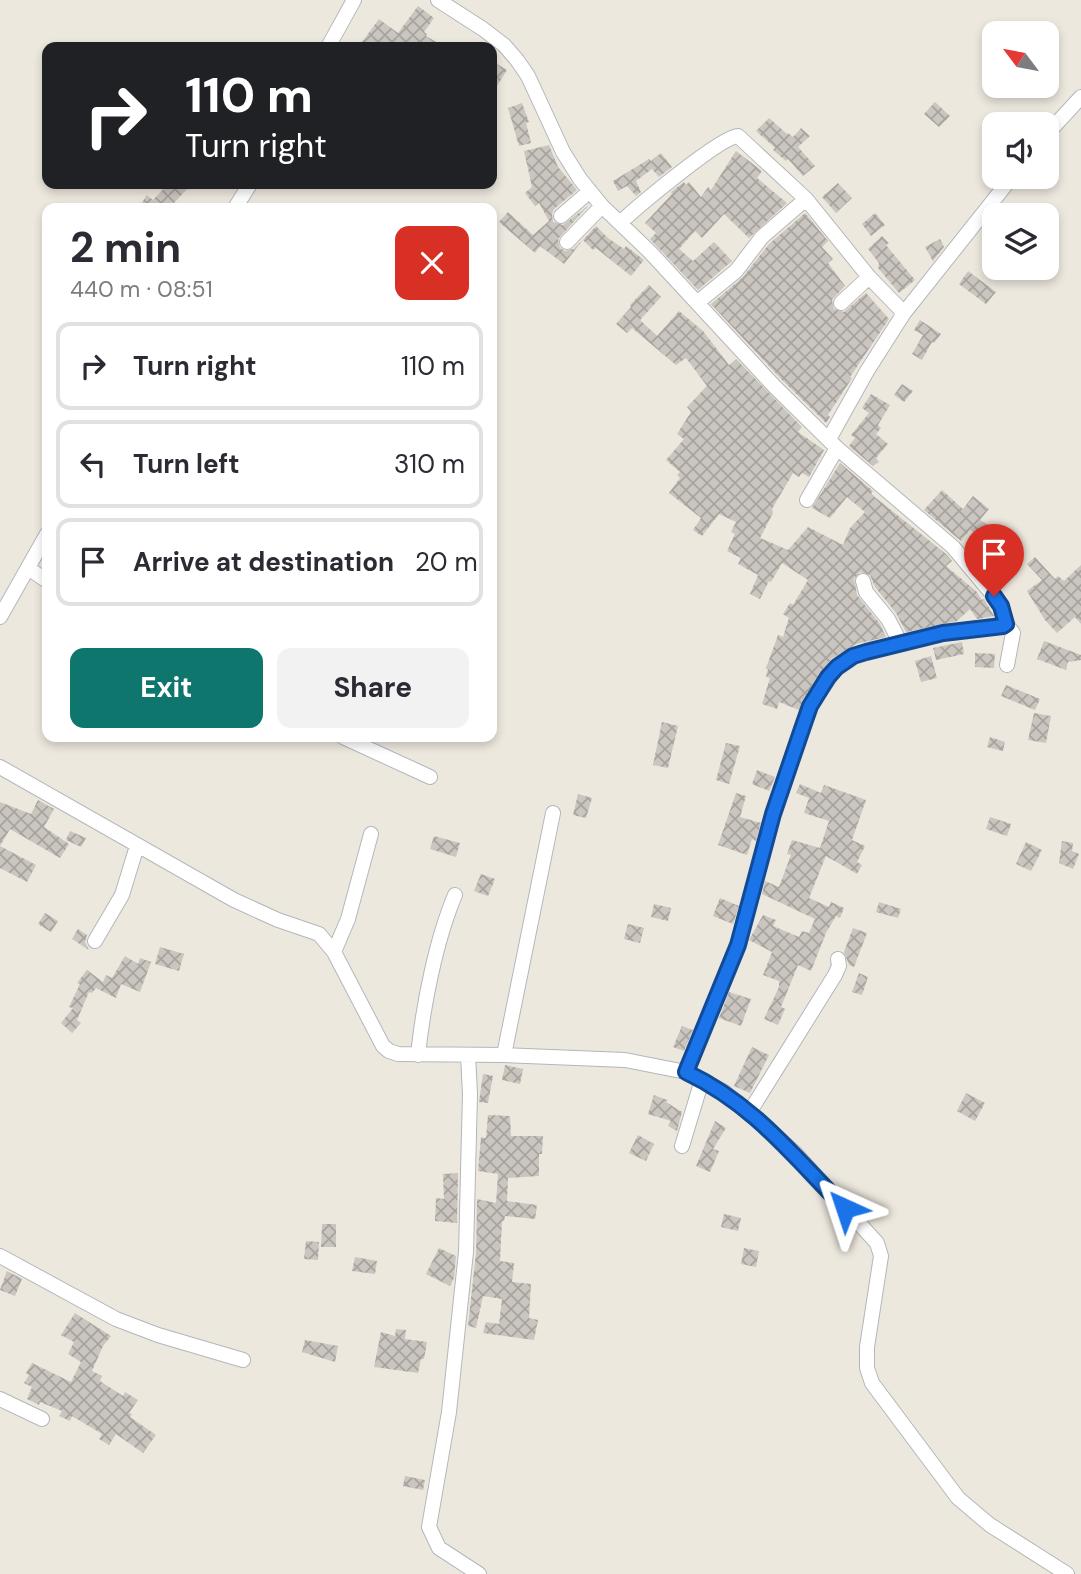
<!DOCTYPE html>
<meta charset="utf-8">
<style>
:root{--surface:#fff;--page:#f2f2f3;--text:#2b2b33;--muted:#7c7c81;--line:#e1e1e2;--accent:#0f766e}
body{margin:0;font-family:"DM Sans",sans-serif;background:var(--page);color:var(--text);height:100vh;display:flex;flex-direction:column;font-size:26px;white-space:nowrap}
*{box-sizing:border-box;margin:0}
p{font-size:23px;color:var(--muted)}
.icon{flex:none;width:38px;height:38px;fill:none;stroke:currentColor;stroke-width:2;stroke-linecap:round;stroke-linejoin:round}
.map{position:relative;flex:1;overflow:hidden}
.panel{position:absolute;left:42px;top:203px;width:455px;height:539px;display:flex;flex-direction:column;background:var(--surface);border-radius:14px;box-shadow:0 4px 10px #0003}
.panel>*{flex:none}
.guide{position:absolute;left:42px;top:42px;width:455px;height:147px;border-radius:14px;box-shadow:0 4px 10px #0003;background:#202124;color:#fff;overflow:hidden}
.needle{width:46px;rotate:302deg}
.fabs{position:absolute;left:982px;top:21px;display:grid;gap:14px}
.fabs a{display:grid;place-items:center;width:77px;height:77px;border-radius:14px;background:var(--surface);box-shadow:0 4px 10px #0003;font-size:35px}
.pin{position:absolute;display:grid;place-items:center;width:60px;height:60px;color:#fff;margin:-72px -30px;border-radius:50% 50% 50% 0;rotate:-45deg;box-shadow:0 0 7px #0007}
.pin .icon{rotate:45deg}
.me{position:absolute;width:77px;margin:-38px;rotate:318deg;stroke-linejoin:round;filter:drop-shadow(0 0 5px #0008)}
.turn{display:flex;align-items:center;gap:24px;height:147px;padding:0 28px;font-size:32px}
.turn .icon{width:91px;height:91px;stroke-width:2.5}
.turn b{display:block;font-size:49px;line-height:60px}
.round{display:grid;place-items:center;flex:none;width:74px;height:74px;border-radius:14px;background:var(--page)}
.head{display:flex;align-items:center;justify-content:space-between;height:119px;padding:0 28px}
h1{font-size:42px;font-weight:700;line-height:52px}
.primary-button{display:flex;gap:14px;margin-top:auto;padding:14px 28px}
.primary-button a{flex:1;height:80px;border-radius:14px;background:var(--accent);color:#fff;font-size:28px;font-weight:700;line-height:80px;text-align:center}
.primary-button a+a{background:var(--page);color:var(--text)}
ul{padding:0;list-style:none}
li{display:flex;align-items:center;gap:21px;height:88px;margin:0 14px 10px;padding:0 14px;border:4px solid var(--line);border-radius:14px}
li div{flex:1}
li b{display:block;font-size:26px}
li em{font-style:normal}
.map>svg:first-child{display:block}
.building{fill:url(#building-cross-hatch)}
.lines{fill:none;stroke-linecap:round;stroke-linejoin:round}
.minor-casing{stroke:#b2b7bb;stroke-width:16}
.minor{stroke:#fff;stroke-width:14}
.route-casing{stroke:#114b97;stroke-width:18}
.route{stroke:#1a73e8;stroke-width:12}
</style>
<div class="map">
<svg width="1081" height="1574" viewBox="0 0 1081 1574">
<defs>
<pattern id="building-cross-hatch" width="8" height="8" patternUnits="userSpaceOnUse" patternTransform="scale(1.75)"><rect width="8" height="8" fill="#cac5be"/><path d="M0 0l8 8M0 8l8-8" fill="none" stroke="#a7a39e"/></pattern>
</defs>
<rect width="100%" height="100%" fill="#ede8de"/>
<path class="building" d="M 418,6 L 434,18 L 424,32 L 427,34 L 426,36 L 445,47 L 369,47 L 362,42 L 379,19 L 398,33 Z
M 492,61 L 507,70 L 492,94 Z
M 935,102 L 950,116 L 939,127 L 924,114 Z
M 522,103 L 529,122 L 526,123 L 531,143 L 519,146 L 508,108 Z
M 769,118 L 787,134 L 788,133 L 793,137 L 801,128 L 810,136 L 798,147 L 815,166 L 803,176 L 788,159 L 786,161 L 773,150 L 775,148 L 756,131 Z
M 549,145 L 558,167 L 577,190 L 554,209 L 552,214 L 553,222 L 563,225 L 589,205 L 558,239 L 560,248 L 565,251 L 573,249 L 583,240 L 564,264 L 540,246 L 535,253 L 499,222 L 508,212 L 533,235 L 549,221 L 539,203 L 535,206 L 525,193 L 532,187 L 524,151 Z
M 736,151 L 762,171 L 757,178 L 787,203 L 749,238 L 724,214 L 702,238 L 695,231 L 679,249 L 693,261 L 714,242 L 732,261 L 698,290 L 650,239 L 656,233 L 645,223 L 672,194 L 671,192 L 684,182 L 686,185 L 689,182 L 701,197 L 708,187 L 711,190 Z
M 661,153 L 672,167 L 659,177 L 652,169 L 636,181 L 641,192 L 636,196 L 627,186 L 618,191 L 613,181 L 649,159 L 651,161 Z
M 838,183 L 852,198 L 836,213 L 822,197 Z
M 168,184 L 192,184 L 169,208 L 138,208 L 147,195 L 153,200 Z
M 805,213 L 828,241 L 822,247 L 833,259 L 828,263 L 845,286 L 832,300 L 834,309 L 844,312 L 866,293 L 889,319 L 850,377 L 852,378 L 828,415 L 830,417 L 826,423 L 782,380 L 711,304 L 742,278 L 769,244 Z
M 875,213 L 885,225 L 871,236 L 862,224 Z
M 596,226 L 608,238 L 624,249 L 626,246 L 644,260 L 631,276 L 596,248 L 593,250 L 583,240 Z
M 882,236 L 889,243 L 886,245 L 915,280 L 899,293 L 878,268 L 879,263 L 868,249 Z
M 940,239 L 944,247 L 933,261 L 925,247 Z
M 968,271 L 996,292 L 986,304 L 959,284 Z
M 649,285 L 661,297 L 640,320 L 657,336 L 679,311 L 703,331 L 729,365 L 736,359 L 802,427 L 798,432 L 824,450 L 809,477 L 802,473 L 799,477 L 793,473 L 772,509 L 773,513 L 760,538 L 788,550 L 808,527 L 843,545 L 850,528 L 865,512 L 847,497 L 830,518 L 812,508 L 840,463 L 873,491 L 871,494 L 946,554 L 952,561 L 946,566 L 976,591 L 982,600 L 984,599 L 994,616 L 977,619 L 970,609 L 957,621 L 906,632 L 896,613 L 875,587 L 870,575 L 860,572 L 854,579 L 857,595 L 880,624 L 886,637 L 856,644 L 831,659 L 802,701 L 799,710 L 779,702 L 777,709 L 762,704 L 770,678 L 766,677 L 768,669 L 766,668 L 778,635 L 783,637 L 789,618 L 783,614 L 790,603 L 793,605 L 808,580 L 782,563 L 771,582 L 769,581 L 760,599 L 750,594 L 758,575 L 738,564 L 741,558 L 727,551 L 735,534 L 731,532 L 736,522 L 719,514 L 702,536 L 693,530 L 701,518 L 669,493 L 680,478 L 677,475 L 680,472 L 666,460 L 684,439 L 677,434 L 691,412 L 687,407 L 707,386 L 686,358 L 676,365 L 632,328 L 627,333 L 616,324 L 631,307 L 630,305 Z
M 920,320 L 941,334 L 934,343 L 932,342 L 922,360 L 912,354 L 923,335 L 914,330 Z
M 902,384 L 913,391 L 904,402 L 894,395 Z
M 871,394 L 890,405 L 878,425 L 881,428 L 876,434 L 888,444 L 876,458 L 879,462 L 873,466 L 849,446 L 855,438 L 851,435 L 869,413 L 862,408 Z
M 942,490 L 963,509 L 973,496 L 989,509 L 980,520 L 995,530 L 988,541 L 970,530 L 961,541 L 924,510 Z
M 1035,557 L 1055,579 L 1058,576 L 1064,581 L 1081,565 L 1081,624 L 1075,617 L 1057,633 L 1045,620 L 1027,591 L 1042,580 L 1027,564 Z
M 1044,641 L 1081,655 L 1081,660 L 1068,662 L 1066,670 L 1037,659 Z
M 962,642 L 964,654 L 936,660 L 933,648 Z
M 975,653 L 995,654 L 994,668 L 975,667 Z
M 931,656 L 937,678 L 921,682 L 915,661 Z
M 1006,685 L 1040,699 L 1035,710 L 1001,696 Z
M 1034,713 L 1051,716 L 1046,743 L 1028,740 Z
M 662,722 L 678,726 L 668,768 L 653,765 Z
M 990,737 L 1005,742 L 1003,751 L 987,747 Z
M 726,743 L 740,746 L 729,784 L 716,780 Z
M 757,770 L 775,777 L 769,791 L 752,784 Z
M 800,784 L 821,793 L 824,785 L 866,800 L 852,840 L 865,846 L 857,862 L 862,865 L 857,874 L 826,856 L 809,898 L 829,907 L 831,902 L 844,908 L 840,918 L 836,916 L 826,933 L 811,971 L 798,965 L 781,1007 L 785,1009 L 778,1025 L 764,1019 L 779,987 L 779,981 L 763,975 L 772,952 L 749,940 L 763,915 L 776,920 L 773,926 L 799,937 L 802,931 L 809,933 L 815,919 L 762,894 L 765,881 L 779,887 L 791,855 L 787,854 L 792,840 L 820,848 L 829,821 L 804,813 L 809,798 L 796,793 Z
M 736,793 L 746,796 L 740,817 L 761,823 L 756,841 L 752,839 L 747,855 L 718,845 Z
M 578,794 L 592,798 L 586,818 L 573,815 Z
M 38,800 L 54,809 L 44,827 L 69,844 L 60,858 L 10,829 L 0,846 L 36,865 L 27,882 L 0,868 L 0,802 L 31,814 Z
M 990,817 L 1011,824 L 1007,836 L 986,829 Z
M 70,831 L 86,838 L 81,847 L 66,840 Z
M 434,836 L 460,843 L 456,857 L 430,849 Z
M 1062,841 L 1073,843 L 1072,851 L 1079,854 L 1073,869 L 1059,863 Z
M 1026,842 L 1042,850 L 1031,871 L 1016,864 Z
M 481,874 L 495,879 L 488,896 L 474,891 Z
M 720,898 L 739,906 L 733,924 L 713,916 Z
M 879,902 L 901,909 L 898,918 L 876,912 Z
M 654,904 L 671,908 L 668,921 L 651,917 Z
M 45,913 L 58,921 L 51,932 L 38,924 Z
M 628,924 L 644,928 L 640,943 L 624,939 Z
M 853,928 L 867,933 L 854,967 L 849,965 L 844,952 Z
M 78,929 L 87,935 L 85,942 L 89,950 L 72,939 Z
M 160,947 L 184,954 L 179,971 L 155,964 Z
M 125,956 L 138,964 L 140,958 L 151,962 L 140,992 L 121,984 L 116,998 L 96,988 L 92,993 L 89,992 L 77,1020 L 81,1023 L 72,1033 L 61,1023 L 73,1008 L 69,1007 L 80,984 L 77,983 L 87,970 L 103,982 L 106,975 L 112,978 Z
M 859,973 L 868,977 L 862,995 L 852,992 Z
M 729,992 L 751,999 L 741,1026 L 719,1018 Z
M 682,1026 L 693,1030 L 684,1051 L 673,1047 Z
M 752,1047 L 769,1055 L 750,1093 L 734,1086 Z
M 505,1065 L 523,1069 L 520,1084 L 502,1080 Z
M 483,1074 L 493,1076 L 488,1103 L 479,1102 Z
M 966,1093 L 985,1103 L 975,1121 L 957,1111 Z
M 654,1095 L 667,1100 L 666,1102 L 682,1112 L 677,1131 L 668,1126 L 671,1121 L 648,1114 Z
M 488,1115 L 510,1116 L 511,1136 L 543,1136 L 542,1154 L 539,1154 L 539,1176 L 508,1178 L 507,1201 L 537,1205 L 535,1219 L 505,1216 L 504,1221 L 502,1221 L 500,1261 L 514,1263 L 512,1282 L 531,1284 L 529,1318 L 538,1320 L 534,1340 L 483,1333 L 486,1322 L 499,1324 L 502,1299 L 483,1296 L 476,1328 L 468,1326 L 476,1253 L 477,1199 L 496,1203 L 498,1174 L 478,1171 L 481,1137 L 486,1138 Z
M 715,1121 L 726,1128 L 713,1149 L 719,1151 L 710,1172 L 696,1166 Z
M 638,1135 L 654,1144 L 646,1161 L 629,1153 Z
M 458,1173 L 457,1223 L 435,1221 L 436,1198 L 444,1199 L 443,1174 Z
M 724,1214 L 741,1218 L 738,1231 L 721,1227 Z
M 322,1224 L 336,1224 L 336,1247 L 321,1247 Z
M 306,1241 L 319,1242 L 318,1260 L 304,1259 Z
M 439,1248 L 456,1256 L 454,1278 L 450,1286 L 426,1274 Z
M 744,1248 L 759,1251 L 756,1267 L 741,1264 Z
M 355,1257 L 377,1261 L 375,1274 L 352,1271 Z
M 7,1271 L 22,1279 L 15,1296 L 0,1290 Z
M 75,1313 L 111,1336 L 103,1346 L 92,1371 L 102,1376 L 100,1381 L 123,1396 L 125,1392 L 138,1400 L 129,1413 L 132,1414 L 130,1417 L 156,1435 L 143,1453 L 116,1434 L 109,1445 L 99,1439 L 102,1434 L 72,1416 L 70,1421 L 59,1416 L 62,1411 L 40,1402 L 39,1405 L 27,1399 L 32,1387 L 24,1383 L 29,1375 L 26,1373 L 32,1363 L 71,1382 L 81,1362 L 68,1354 L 74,1342 L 61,1335 Z
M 396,1329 L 406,1330 L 405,1339 L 427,1342 L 424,1359 L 421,1359 L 418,1373 L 374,1367 L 381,1332 L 395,1336 Z
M 305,1340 L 338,1346 L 335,1362 L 302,1352 Z
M 405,1476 L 425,1480 L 423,1490 L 403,1486 Z"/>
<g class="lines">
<g class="minor-casing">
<path id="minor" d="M 438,0 L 483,29 L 504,45 L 517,60 L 528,76 L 563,152 L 580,179 L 602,206 L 650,252 L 775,387 L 837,448 L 953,547 L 994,596 L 1001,606 L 1006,624 L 1013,633 L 1007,665
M 328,47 L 354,0
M 1046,135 L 1081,97
M 235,208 L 250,184
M 561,216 L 590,191
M 620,223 C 637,207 720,137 738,136 L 806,199 L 869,277 L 904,313
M 567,242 L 602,206
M 698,302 L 736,271 L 762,237 L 806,199
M 841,303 L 869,277
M 829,439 L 867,371 L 904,313 L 1012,177
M 807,500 L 837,448
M 28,568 L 47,581
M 863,581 L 866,592 L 888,619 L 901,644
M 0,617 L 47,534
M 343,737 L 430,777
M 0,767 L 234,900 L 278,920 L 319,934 L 334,952 L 383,1046 L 389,1051 L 398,1054 L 504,1055 L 625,1060 L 686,1072 L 723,1091 L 758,1120 L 795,1153 L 877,1243 L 881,1256 L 867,1347 L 867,1368 L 872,1383 L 958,1498 L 990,1525 L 1067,1574
M 95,941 L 122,895 L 137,846
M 334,952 L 348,919 L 371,834
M 418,1055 C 423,1006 436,940 455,895
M 468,1055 L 470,1094 L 466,1252 L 449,1412 L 429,1527 L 439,1548 L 479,1574
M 504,1055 L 553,813
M 686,1072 L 738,945 L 773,814 L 810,706 L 837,667 L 853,656 L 865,652 L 944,633 L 1006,624
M 749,1113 L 835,975 L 839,966 L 838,959
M 682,1146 L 702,1080
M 0,1256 L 116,1319 L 158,1335 L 243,1360
M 0,1399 L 42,1419"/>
</g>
<use href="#minor" class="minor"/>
</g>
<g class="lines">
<g class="route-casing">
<path id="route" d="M 845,1208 C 793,1156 755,1105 686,1072 L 738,945 L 773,814 L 802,729 L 810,706 L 828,677 L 837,667 L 853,656 L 866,652 L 943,633 L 1003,626 L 1006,624 L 1001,606 L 994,596"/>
</g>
<use href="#route" class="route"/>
</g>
</svg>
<div class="fabs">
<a><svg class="needle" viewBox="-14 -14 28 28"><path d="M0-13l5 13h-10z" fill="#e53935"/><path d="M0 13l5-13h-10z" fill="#7c7c81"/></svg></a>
<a><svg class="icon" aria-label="sound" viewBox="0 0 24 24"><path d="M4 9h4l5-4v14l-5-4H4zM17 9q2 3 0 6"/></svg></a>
<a><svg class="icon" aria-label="layers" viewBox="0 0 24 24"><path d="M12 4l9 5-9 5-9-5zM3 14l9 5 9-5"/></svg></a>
</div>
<div class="pin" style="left:994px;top:596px;background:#d93025"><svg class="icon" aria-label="arrive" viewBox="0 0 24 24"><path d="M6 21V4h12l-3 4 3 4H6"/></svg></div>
<svg class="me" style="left:845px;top:1208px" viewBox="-20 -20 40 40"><path d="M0-17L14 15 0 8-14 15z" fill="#1a73e8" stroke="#fff" stroke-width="4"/></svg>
<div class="guide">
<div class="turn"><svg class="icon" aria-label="right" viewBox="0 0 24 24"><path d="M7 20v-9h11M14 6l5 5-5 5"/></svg><div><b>110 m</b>Turn right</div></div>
</div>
<section class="panel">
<div class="head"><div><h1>2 min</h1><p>440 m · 08:51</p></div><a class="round" style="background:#d93025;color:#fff"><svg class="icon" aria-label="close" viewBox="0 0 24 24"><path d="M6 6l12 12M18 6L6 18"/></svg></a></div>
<ul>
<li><svg class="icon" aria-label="right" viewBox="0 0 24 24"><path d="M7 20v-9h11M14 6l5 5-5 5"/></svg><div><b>Turn right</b></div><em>110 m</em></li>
<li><svg class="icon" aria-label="left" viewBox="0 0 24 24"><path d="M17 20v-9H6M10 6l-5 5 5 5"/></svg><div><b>Turn left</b></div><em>310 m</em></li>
<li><svg class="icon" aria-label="arrive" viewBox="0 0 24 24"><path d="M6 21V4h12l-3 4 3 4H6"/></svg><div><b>Arrive at destination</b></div><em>20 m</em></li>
</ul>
<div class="primary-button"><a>Exit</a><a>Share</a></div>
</section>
</div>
